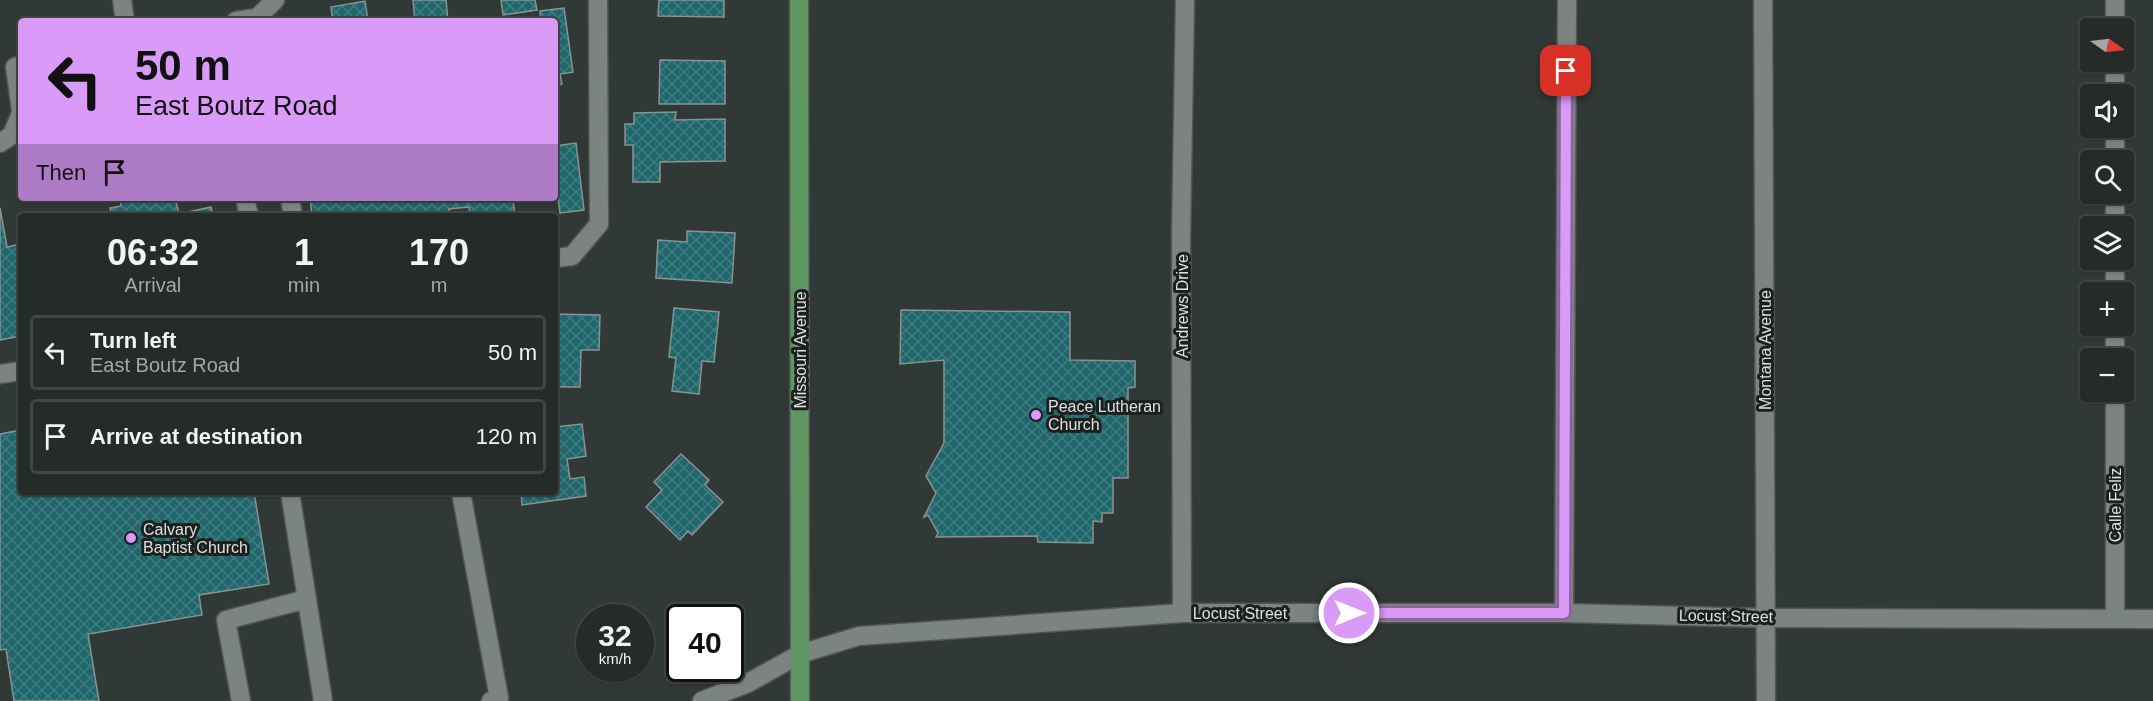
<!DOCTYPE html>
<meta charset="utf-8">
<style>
:root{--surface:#252b28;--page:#2d3330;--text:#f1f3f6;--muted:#a3a7a8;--line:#424745}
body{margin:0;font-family:Helvetica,sans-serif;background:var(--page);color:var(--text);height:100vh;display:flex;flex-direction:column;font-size:22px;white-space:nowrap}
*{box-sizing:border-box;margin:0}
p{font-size:20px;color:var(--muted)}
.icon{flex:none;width:33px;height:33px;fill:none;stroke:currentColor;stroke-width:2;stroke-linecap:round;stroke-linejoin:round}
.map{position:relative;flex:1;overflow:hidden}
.panel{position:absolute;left:18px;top:213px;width:540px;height:282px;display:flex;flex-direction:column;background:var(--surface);border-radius:6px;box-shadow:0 2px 4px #0004,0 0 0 2px var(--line)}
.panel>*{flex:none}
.banner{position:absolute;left:18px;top:18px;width:540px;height:183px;border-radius:6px;box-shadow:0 2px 4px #0004,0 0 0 2px var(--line);background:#d99af8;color:#111;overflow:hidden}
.needle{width:39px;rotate:104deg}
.controls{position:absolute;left:2080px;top:18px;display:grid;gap:12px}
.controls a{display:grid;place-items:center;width:54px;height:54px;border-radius:6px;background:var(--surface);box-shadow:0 2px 4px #0004,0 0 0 2px var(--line);font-size:30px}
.speed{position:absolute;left:576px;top:604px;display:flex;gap:12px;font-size:30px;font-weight:700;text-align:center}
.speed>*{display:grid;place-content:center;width:78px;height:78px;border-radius:50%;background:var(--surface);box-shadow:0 2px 4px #0004,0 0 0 2px var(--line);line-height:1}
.speed small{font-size:15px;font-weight:400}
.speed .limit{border:3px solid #111;border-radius:9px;background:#fff;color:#111}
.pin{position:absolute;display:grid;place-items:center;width:51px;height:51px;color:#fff;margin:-26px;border-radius:12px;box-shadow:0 3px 9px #0006}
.me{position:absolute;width:66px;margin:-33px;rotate:90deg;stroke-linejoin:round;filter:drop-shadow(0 0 4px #0008)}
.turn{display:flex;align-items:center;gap:21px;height:126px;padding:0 18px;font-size:27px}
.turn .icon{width:78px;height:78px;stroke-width:2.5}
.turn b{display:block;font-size:42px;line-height:51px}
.then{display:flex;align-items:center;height:57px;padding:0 18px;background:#0003;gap:12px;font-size:22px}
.eta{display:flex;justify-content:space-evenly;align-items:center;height:102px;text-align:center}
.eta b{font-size:36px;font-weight:700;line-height:42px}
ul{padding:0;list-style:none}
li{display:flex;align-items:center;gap:18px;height:75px;margin:0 12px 9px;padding:0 6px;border:3px solid var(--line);border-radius:6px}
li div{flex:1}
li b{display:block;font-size:22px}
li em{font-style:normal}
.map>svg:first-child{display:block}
.building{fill:url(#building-cross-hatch);stroke:#899393;stroke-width:1.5}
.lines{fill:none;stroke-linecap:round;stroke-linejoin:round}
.minor-casing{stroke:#505654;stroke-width:21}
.major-casing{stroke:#505654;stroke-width:21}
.minor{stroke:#7c8481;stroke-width:18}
.major{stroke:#609661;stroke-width:18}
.route-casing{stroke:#8d64a1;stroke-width:15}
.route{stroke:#d99af8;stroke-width:10}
.poi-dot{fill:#d99af8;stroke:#1c1f1e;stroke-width:2}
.labels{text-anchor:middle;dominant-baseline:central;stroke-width:6;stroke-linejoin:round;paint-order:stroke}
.street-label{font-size:16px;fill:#dce1df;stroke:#1c1f1e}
.poi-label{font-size:16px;fill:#dce1df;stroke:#1c1f1e;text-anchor:start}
</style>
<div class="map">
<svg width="2153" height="701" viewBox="0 0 2153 701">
<defs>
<pattern id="building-cross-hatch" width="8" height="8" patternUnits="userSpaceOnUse" patternTransform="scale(1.5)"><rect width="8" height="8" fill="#20676b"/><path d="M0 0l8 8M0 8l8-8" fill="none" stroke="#407c80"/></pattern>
</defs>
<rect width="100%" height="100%" fill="#313936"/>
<path class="building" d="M 413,0 L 446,0 L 448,21 L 415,21 Z
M 501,0 L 535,0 L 537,10 L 503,15 Z
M 659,0 L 724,0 L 724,17 L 658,16 Z
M 365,1 L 368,21 L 333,21 L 331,7 Z
M 564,8 L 573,72 L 560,74 L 562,84 L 555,85 L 555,21 L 541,21 L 540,11 Z
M 660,60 L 725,61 L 725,104 L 659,104 Z
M 676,112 L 675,120 L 725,119 L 725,161 L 660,162 L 660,182 L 633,182 L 633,145 L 625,145 L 625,124 L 634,124 L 634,113 Z
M 576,143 L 584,210 L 560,213 L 557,190 L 555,190 L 555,146 Z
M 120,198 L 175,198 L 179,214 L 211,207 L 213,216 L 112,216 L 110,208 L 121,206 Z
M 310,198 L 528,198 L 513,200 L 515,216 L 470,216 L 469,207 L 449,209 L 450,216 L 312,216 Z
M 0,208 L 7,247 L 21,244 L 21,285 L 17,285 L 18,294 L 21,294 L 21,336 L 0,340 Z
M 687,231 L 735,233 L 732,283 L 656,278 L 658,240 L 687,242 Z
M 674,308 L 719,312 L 714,362 L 702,361 L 699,394 L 672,391 L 676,358 L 669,357 Z
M 901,310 L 1070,312 L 1070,360 L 1135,361 L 1135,387 L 1128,388 L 1128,478 L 1113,478 L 1113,513 L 1102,513 L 1102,522 L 1093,521 L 1093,543 L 1038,542 L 1037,536 L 936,537 L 938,533 L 928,515 L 924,517 L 936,493 L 926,476 L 944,443 L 944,360 L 900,364 Z
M 555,314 L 600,315 L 599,350 L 581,350 L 580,387 L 555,387 Z
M 582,424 L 586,456 L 567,459 L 570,479 L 584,477 L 586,496 L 522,505 L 521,492 L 555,492 L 555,427 Z
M 21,430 L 21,492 L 254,492 L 269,584 L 199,595 L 202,615 L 88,634 L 99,701 L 14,701 L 6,649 L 0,650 L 0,434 Z
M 681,454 L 709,480 L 705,485 L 723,502 L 692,535 L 688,531 L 680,540 L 646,507 L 662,490 L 654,482 Z"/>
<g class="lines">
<g class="minor-casing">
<path id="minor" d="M 122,0 L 125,21
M 1763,0 L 1766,701
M 257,18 L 275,0
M 236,21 L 257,18 L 258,21
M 2115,28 L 2115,0
M 21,65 L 15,67 L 21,110
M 2115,94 L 2115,62
M 0,143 L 12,135 L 21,113
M 2115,160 L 2115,128
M 245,198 L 249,216
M 290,198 L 293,216
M 2115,226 L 2115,194
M 555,258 L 572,256 L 599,224 L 598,0
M 2115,292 L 2115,260
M 2115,358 L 2115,326
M 0,374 L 21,371
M 290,492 L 323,701
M 461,492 L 499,698 L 491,701
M 1182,613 L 1181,238 L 1185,0
M 1564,613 L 1567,0
M 2115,619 L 2115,392
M 241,701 L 226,620 L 307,599
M 702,701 L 748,683 L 800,654 L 859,636 L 1182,613 L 1564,613 L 1766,618 L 2153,619"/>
</g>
<g class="major-casing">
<path id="major" d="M 799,0 L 800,701"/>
</g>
<use href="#minor" class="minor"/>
<use href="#major" class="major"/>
</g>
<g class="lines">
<g class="route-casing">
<path id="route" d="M 1349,613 L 1564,613 L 1566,71"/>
</g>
<use href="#route" class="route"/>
</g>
<g class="poi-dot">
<circle cx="1036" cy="415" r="6"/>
<circle cx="131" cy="538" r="6"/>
</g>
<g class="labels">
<g class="street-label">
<text transform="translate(1182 306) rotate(-90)">Andrews Drive</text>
<text transform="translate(800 350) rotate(-90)">Missouri Avenue</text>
<text transform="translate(1765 350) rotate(-90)">Montana Avenue</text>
<text transform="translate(2115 505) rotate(-90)">Calle Feliz</text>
<text x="1240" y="613">Locust Street</text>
<text transform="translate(1726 616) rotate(1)">Locust Street</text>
</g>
<g class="poi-label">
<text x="1048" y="406">Peace Lutheran<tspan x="1048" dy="18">Church</tspan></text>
<text x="143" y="529">Calvary<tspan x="143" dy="18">Baptist Church</tspan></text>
</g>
</g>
</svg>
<div class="controls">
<a><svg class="needle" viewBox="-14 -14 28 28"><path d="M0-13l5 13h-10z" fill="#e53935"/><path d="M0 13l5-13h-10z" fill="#a3a7a8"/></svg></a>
<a><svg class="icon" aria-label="sound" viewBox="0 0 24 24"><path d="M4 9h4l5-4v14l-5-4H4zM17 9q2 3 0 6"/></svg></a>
<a><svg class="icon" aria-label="search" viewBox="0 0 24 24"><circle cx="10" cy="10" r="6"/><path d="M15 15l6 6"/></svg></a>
<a><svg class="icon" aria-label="layers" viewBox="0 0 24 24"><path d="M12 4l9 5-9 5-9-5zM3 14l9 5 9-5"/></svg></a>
<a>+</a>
<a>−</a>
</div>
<div class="speed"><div>32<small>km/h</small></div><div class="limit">40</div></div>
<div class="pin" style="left:1566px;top:71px;background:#d93025"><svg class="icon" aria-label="arrive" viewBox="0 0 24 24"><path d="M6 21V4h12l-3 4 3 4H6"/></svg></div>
<svg class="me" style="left:1349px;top:613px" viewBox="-20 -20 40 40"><circle r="17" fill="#d99af8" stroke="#fff" stroke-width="3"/><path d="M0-11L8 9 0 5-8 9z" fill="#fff"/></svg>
<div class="banner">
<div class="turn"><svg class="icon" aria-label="left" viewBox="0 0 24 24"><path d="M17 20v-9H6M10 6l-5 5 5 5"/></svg><div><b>50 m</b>East Boutz Road</div></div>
<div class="then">Then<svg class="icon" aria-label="arrive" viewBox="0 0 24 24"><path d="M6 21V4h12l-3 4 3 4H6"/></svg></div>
</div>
<section class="panel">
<div class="eta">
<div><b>06:32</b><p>Arrival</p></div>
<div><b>1</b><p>min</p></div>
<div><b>170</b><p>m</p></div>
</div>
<ul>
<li><svg class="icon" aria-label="left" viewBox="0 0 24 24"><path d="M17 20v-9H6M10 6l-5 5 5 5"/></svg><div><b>Turn left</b><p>East Boutz Road</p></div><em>50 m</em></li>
<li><svg class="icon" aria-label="arrive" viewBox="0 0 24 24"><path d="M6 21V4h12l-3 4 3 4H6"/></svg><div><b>Arrive at destination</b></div><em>120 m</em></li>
</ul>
</section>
</div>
